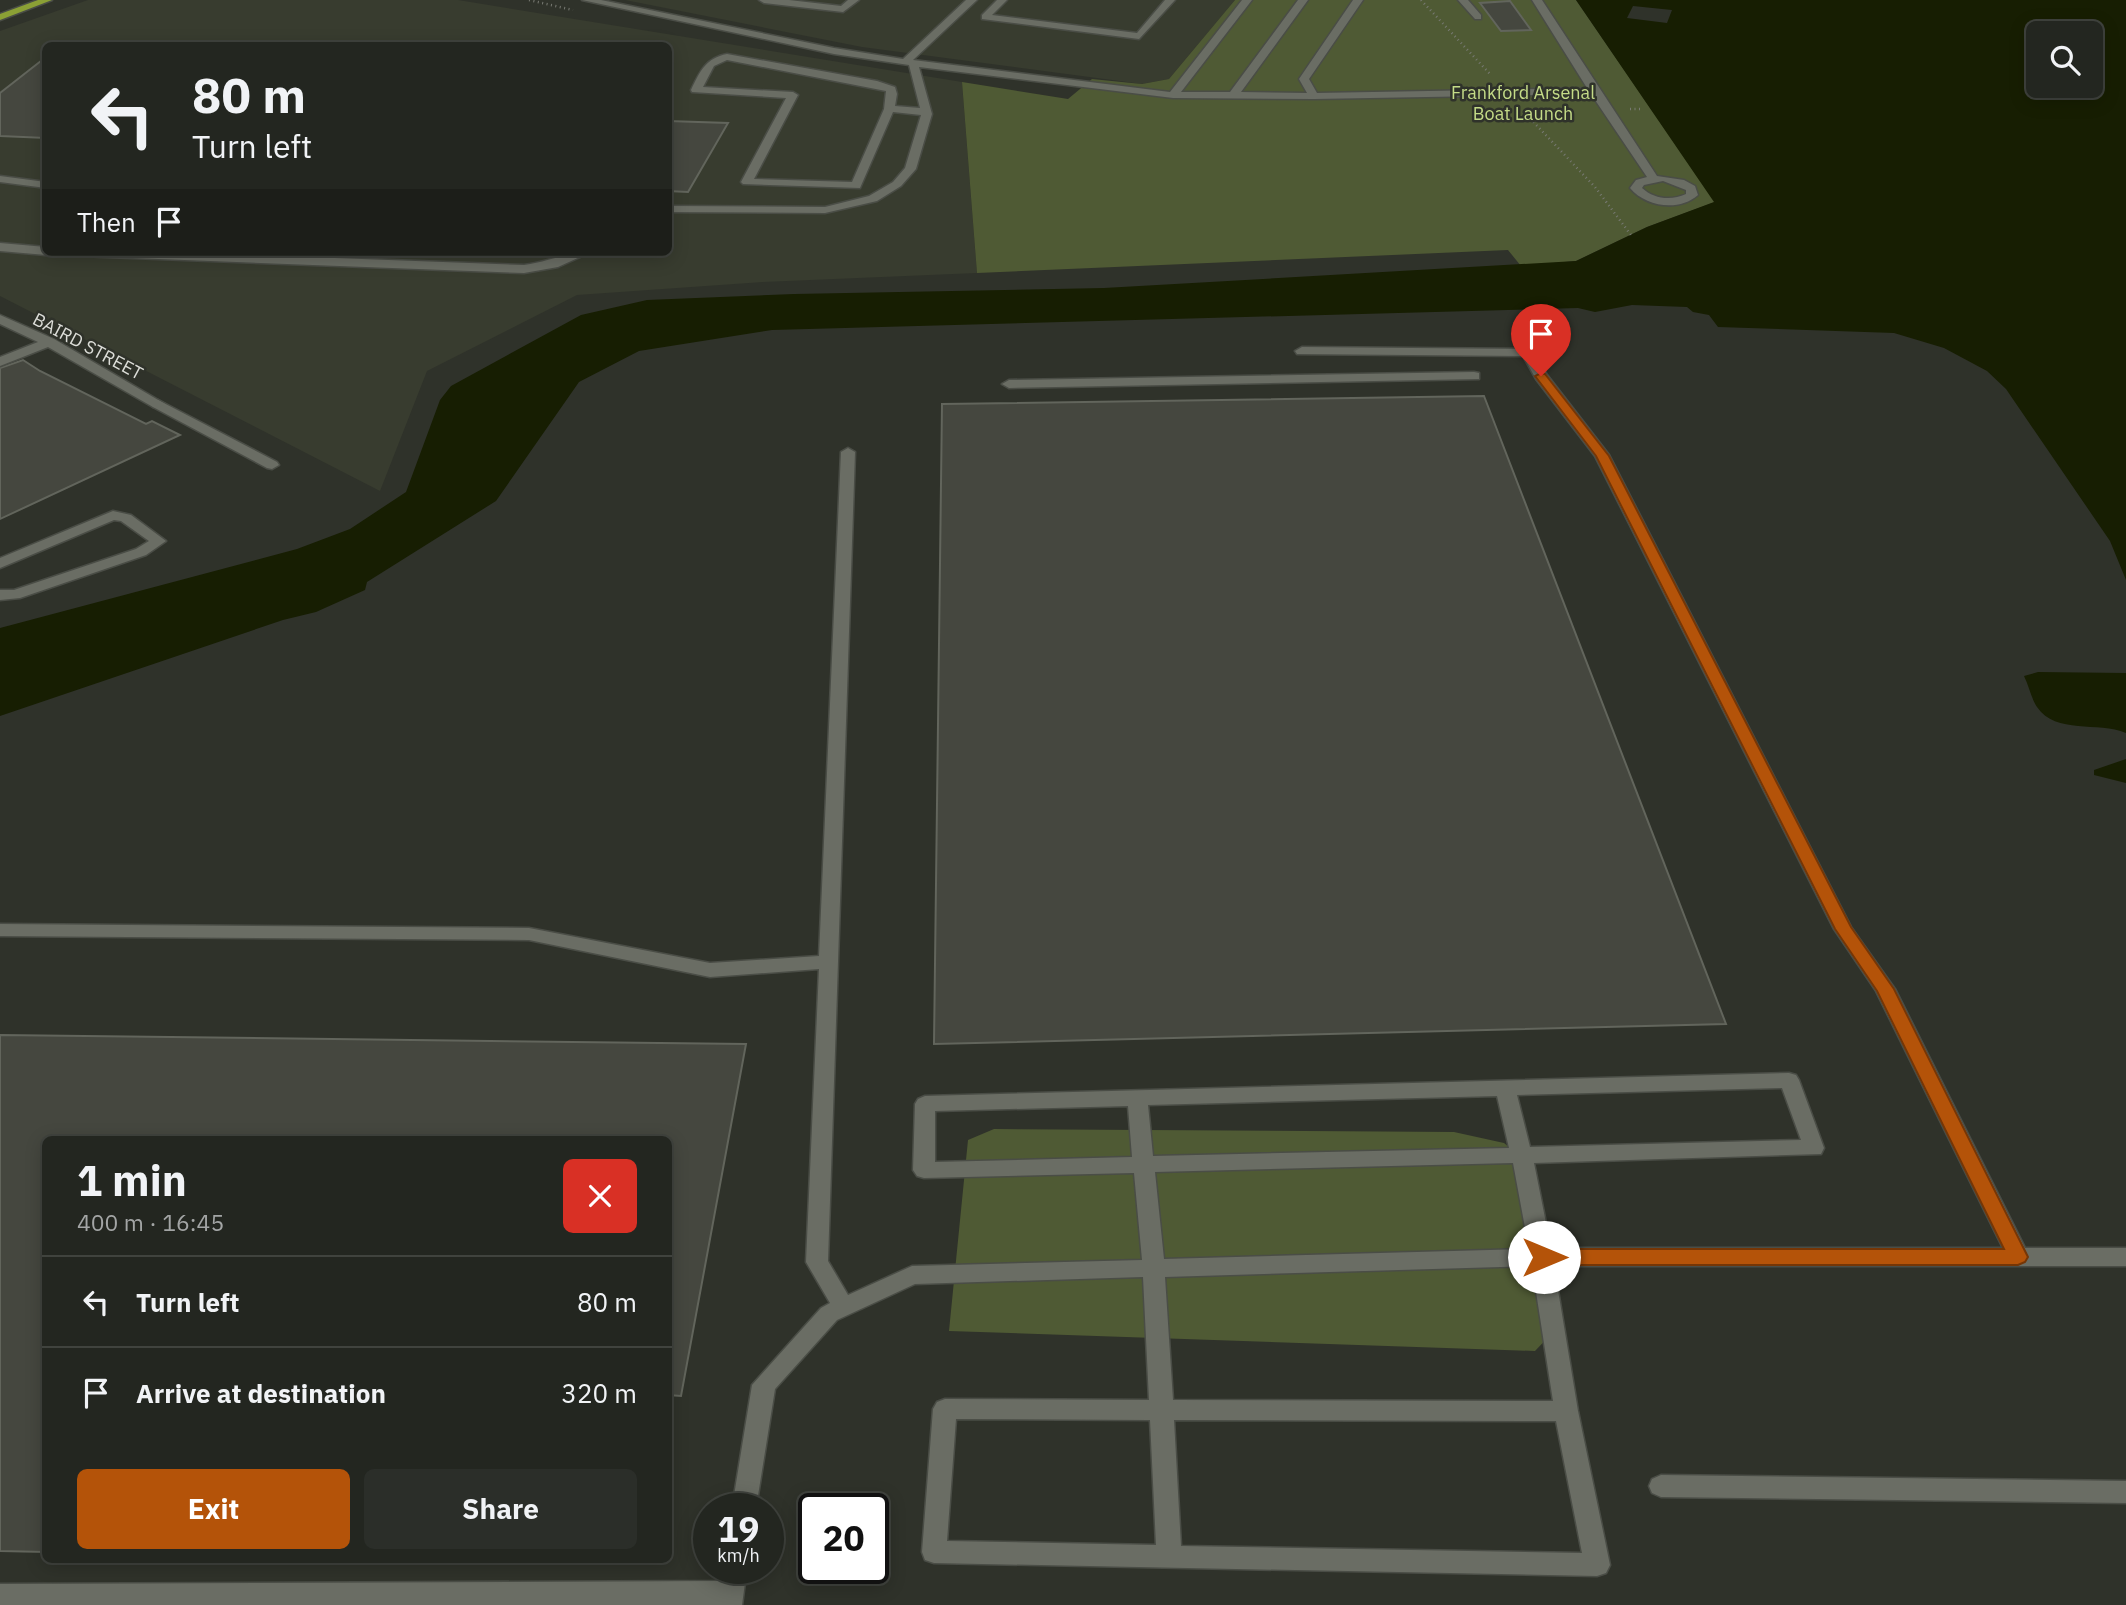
<!DOCTYPE html>
<meta charset="utf-8">
<style>
:root{--surface:#232620;--page:#2b2e29;--text:#f1f3f6;--muted:#a3a5a5;--line:#40433e;--accent:#b45309}
body{margin:0;font-family:"IBM Plex Sans",sans-serif;background:var(--page);color:var(--text);height:100vh;display:flex;flex-direction:column;font-size:26px;white-space:nowrap}
*{box-sizing:border-box;margin:0}
p{font-size:23px;color:var(--muted)}
.icon{flex:none;width:38px;height:38px;fill:none;stroke:currentColor;stroke-width:2;stroke-linecap:round;stroke-linejoin:round}
.map{position:relative;flex:1;overflow:hidden}
.drawer{position:absolute;left:42px;top:1136px;width:630px;height:427px;display:flex;flex-direction:column;background:var(--surface);border-radius:10px;box-shadow:0 4px 18px #0003,0 0 0 2px var(--line)}
.drawer>*{flex:none}
.top-card{position:absolute;left:42px;top:42px;width:630px;height:214px;border-radius:10px;box-shadow:0 4px 18px #0003,0 0 0 2px var(--line);background:#232620;color:var(--text);overflow:hidden}
.controls{position:absolute;left:2026px;top:21px;display:grid;gap:14px}
.controls a{display:grid;place-items:center;width:77px;height:77px;border-radius:10px;background:var(--surface);box-shadow:0 4px 18px #0003,0 0 0 2px var(--line);font-size:35px}
.speed{position:absolute;left:693px;top:1493px;display:flex;gap:14px;font-size:35px;font-weight:700;text-align:center}
.speed>*{display:grid;place-content:center;width:91px;height:91px;border-radius:50%;background:var(--surface);box-shadow:0 4px 18px #0003,0 0 0 2px var(--line);line-height:1}
.speed small{font-size:18px;font-weight:400}
.speed .limit{border:4px solid #111;border-radius:10px;background:#fff;color:#111}
.pin{position:absolute;display:grid;place-items:center;width:60px;height:60px;color:#fff;margin:-72px -30px;border-radius:50% 50% 50% 0;rotate:-45deg;box-shadow:0 0 7px #0007}
.pin .icon{rotate:45deg}
.me{position:absolute;width:77px;margin:-38px;rotate:90deg;stroke-linejoin:round;filter:drop-shadow(0 0 5px #0008)}
.turn{display:flex;align-items:center;gap:24px;height:147px;padding:0 35px;font-size:32px}
.turn .icon{width:91px;height:91px;stroke-width:2.5}
.turn b{display:block;font-size:49px;line-height:60px}
.then{display:flex;align-items:center;height:66px;padding:0 35px;background:#0003;gap:14px;font-size:26px}
.round{display:grid;place-items:center;flex:none;width:74px;height:74px;border-radius:10px;background:var(--page)}
.overview{display:flex;align-items:center;justify-content:space-between;height:119px;padding:0 35px}
h1{font-size:42px;font-weight:700;line-height:52px}
.cta{display:flex;gap:14px;margin-top:auto;padding:14px 35px}
.cta a{flex:1;height:80px;border-radius:10px;background:var(--accent);color:#fff;font-size:28px;font-weight:700;line-height:80px;text-align:center}
.cta a+a{background:var(--page);color:var(--text)}
ul{padding:0;list-style:none}
li{display:flex;align-items:center;gap:21px;height:91px;padding:0 35px;border-top:2px solid var(--line)}
li div{flex:1}
li b{display:block;font-size:26px}
li em{font-style:normal}
.map>svg:first-child{display:block}
.built{fill:#383c2f;fill-rule:evenodd}
.green{fill:#4f5a34}
.water{fill:#171e02;fill-rule:evenodd}
.pier{fill:#2f322a}
.building{fill:#45473f;stroke:#62655c;stroke-width:2}
.lines{fill:none;stroke-linecap:round;stroke-linejoin:round}
.service-casing{stroke:#4a4d46;stroke-width:3}
.minor-casing{stroke:#4a4d46;stroke-width:3}
.primary-casing{stroke:#4a4d46;stroke-width:3}
.path{stroke:#787a73;stroke-width:2.5;stroke-dasharray:1 3.5;stroke-linecap:butt}
.service{fill:#6a6d64;fill-rule:evenodd}
.minor{fill:#6a6d64;fill-rule:evenodd}
.primary{fill:#8ba035;fill-rule:evenodd}
.route{fill:#b45309;stroke:#753606;stroke-width:2}
.labels{text-anchor:middle;dominant-baseline:central;stroke-width:5;stroke-linejoin:round;paint-order:stroke}
.far-park-label{font-size:18px;fill:#c4db87;stroke:#2f322a}
.far-street-label{font-size:18px;fill:#dcddd8;stroke:#2f322a}
</style>
<div class="map">
<svg width="2126" height="1605" viewBox="0 0 2126 1605">
<rect width="100%" height="100%" fill="#2f322a"/>
<path class="built" d="M 88,0 L 458,0 L 962,82 L 977,273 L 763,282 L 577,295 L 427,371 L 380,491 L 0,296 L 0,31 ZM 46,46 L 668,46 L 668,252 L 46,252 Z
M 625,0 L 1235,0 L 1169,79 L 1142,84 L 862,47 Z"/>
<path class="green" d="M 1235,0 L 1576,0 L 1715,202 L 1647,227 L 1576,261 L 1521,266 L 1508,250 L 977,273 L 962,82 L 1068,99 L 1092,79 L 1142,84 L 1169,79 Z
M 994,1129 L 1454,1132 L 1504,1143 L 1530,1164 L 1556,1329 L 1535,1351 L 949,1331 L 968,1140 Z"/>
<path class="water" d="M 1576,0 L 2126,0 L 2126,580 L 2110,541 L 2006,389 L 1987,371 L 1944,348 L 1894,333 L 1718,327 L 1709,315 L 1693,312 L 1687,307 L 1632,305 L 1595,312 L 1578,308 L 772,330 L 639,351 L 579,382 L 496,501 L 367,582 L 365,590 L 316,612 L 283,620 L 0,716 L 0,628 L 297,549 L 350,529 L 406,492 L 440,400 L 451,386 L 581,315 L 647,300 L 794,294 L 1104,288 L 1576,261 L 1647,227 L 1714,202 ZM 2039,33 L 2091,33 L 2091,86 L 2039,86 Z
M 2038,672 L 2126,673 L 2126,733 C 2098,721 2056,735 2037,707 C 2031,698 2029,686 2024,676 Z
M 2126,759 L 2126,783 L 2094,775 L 2094,770 Z"/>
<path class="pier" d="M 1633,6 L 1672,10 L 1667,23 L 1627,18 Z"/>
<path class="building" d="M 1510,1 L 1531,30 L 1501,31 L 1480,3 Z
M 46,57 L 46,138 L 0,136 L 0,93 Z
M 668,121 L 728,123 L 688,192 L 668,191 Z
M 23,360 L 40,371 L 146,424 L 152,421 L 180,435 L 0,519 L 0,368 Z
M 1484,396 L 1726,1024 L 934,1044 L 942,404 Z
M 0,1035 L 746,1044 L 681,1396 L 668,1395 L 668,1139 L 46,1139 L 46,1552 L 0,1551 Z"/>
<g class="lines">
<g class="service-casing">
<path id="service" d="M 582,0 L 601,0 L 834,48 L 903,59 L 966,0 L 977,0 L 913,60 L 1170,92 L 1242,0 L 1252,0 L 1181,92 L 1230,92 L 1298,0 L 1308,0 L 1241,92 L 1307,93 L 1299,79 L 1353,0 L 1363,0 L 1309,79 L 1317,93 L 1587,88 L 1532,0 L 1542,0 L 1657,176 L 1684,180 L 1695,186 L 1698,195 C 1679,212 1646,207 1630,188 L 1636,180 L 1647,177 L 1591,94 L 1314,99 L 1173,98 L 919,67 L 932,114 L 916,169 L 901,186 L 877,201 L 825,213 L 668,212 L 668,206 L 825,207 L 869,196 L 893,182 L 905,168 L 921,115 L 893,112 L 860,188 L 743,184 L 741,182 L 786,98 L 692,92 L 691,90 C 700,71 706,58 727,54 L 877,81 L 895,87 L 897,94 L 895,106 L 920,108 L 909,65 L 834,54 ZM 727,60 L 886,91 L 884,109 L 852,182 L 754,179 L 798,95 L 793,92 L 703,87 L 714,66 ZM 1663,181 L 1686,190 L 1686,194 C 1671,201 1654,199 1642,188 L 1644,185 Z
M 759,0 L 789,0 L 841,6 L 848,0 L 859,0 L 843,12 L 764,3 Z
M 997,0 L 1007,0 L 992,15 L 1137,33 L 1165,0 L 1175,0 L 1139,39 L 982,19 L 982,15 Z
M 1458,0 L 1468,0 L 1481,15 L 1481,19 L 1475,19 Z
M 0,176 L 46,182 L 46,188 L 0,182 Z
M 0,243 L 46,247 L 46,252 L 51,252 L 46,255 L 0,251 Z
M 74,252 L 175,252 L 524,265 C 547,262 568,252 591,252 L 558,267 L 524,273 L 80,256 Z
M 1302,347 L 1532,349 L 1547,375 L 1609,455 L 1851,927 L 1895,989 L 2025,1248 L 2126,1248 L 2126,1266 L 1554,1266 L 1578,1411 L 1610,1565 L 1606,1573 L 1597,1576 L 934,1563 L 925,1560 L 922,1552 L 933,1409 L 937,1402 L 945,1399 L 1149,1400 L 1143,1277 L 915,1284 L 837,1320 L 775,1389 L 756,1508 L 732,1508 L 752,1385 L 821,1308 L 830,1303 L 806,1262 L 819,969 L 710,977 L 529,940 L 0,936 L 0,924 L 529,928 L 710,963 L 819,956 L 841,452 L 848,448 L 855,452 L 828,1261 L 848,1295 L 912,1266 L 1142,1260 L 1134,1173 L 924,1178 L 917,1176 L 913,1170 L 915,1104 L 918,1099 L 925,1096 L 1789,1073 L 1796,1075 L 1799,1080 L 1824,1148 L 1821,1154 L 1534,1163 L 1551,1248 L 2003,1248 L 1876,991 L 1834,929 L 1595,456 L 1536,379 L 1523,356 L 1297,354 L 1295,351 ZM 1782,1088 L 1801,1140 L 1530,1147 L 1517,1095 ZM 1497,1096 L 1509,1148 L 1153,1156 L 1148,1105 ZM 1128,1106 L 1132,1157 L 935,1162 L 935,1111 ZM 1513,1163 L 1529,1249 L 1164,1259 L 1155,1172 ZM 1532,1266 L 1553,1401 L 1173,1400 L 1165,1277 ZM 956,1419 L 1150,1420 L 1156,1545 L 947,1541 ZM 1174,1420 L 1556,1421 L 1582,1553 L 1181,1546 Z
M 1474,372 L 1479,373 L 1479,379 L 1009,388 L 1002,384 L 1009,380 Z
M 158,400 L 277,462 L 279,465 L 272,469 L 267,468 L 153,407 L 151,404 Z
M 113,511 L 131,515 L 166,541 L 146,555 L 20,598 L 0,600 L 0,590 L 14,590 L 136,549 L 149,541 L 121,521 L 114,520 L 0,568 L 0,558 Z
M 1661,1475 L 2126,1481 L 2126,1503 L 1661,1497 L 1652,1493 L 1649,1486 L 1652,1479 Z
M 721,1568 L 747,1568 L 742,1605 L 0,1605 L 0,1584 L 720,1581 Z"/>
</g>
<g class="minor-casing">
<path id="minor" d="M 0,315 L 54,339 L 165,404 L 158,408 L 153,407 L 48,347 L 0,366 L 0,357 L 38,342 L 0,324 Z"/>
</g>
<g class="primary-casing">
<path id="primary" d="M 38,0 L 52,0 L 0,20 L 0,14 Z"/>
</g>
<path class="path" d="M 529,0 L 573,10
M 1421,0 L 1490,74
M 1630,109 L 1643,109
M 1524,112 L 1595,187 L 1631,235"/>
<use href="#service" class="service"/>
<use href="#minor" class="minor"/>
<use href="#primary" class="primary"/>
</g>
<path class="route" d="M 1541,373 L 1545,374 L 1609,456 L 1851,927 L 1894,989 L 2028,1257 L 2025,1262 L 2018,1265 L 1544,1265 L 1537,1263 L 1534,1257 L 1537,1252 L 1544,1249 L 2004,1249 L 1877,991 L 1835,929 L 1596,456 L 1535,376 Z"/>
<g class="labels">
<g class="far-park-label">
<text x="1523" y="92">Frankford Arsenal<tspan x="1523" dy="21">Boat Launch</tspan></text>
</g>
<g class="far-street-label">
<text transform="translate(88 346) rotate(28)">BAIRD STREET</text>
</g>
</g>
</svg>
<div class="controls">
<a><svg class="icon" aria-label="search" viewBox="0 0 24 24"><circle cx="10" cy="10" r="6"/><path d="M15 15l6 6"/></svg></a>
</div>
<div class="speed"><div>19<small>km/h</small></div><div class="limit">20</div></div>
<div class="pin" style="left:1541px;top:376px;background:#d93025"><svg class="icon" aria-label="arrive" viewBox="0 0 24 24"><path d="M6 21V4h12l-3 4 3 4H6"/></svg></div>
<svg class="me" style="left:1544px;top:1257px" viewBox="-20 -20 40 40"><circle r="19" fill="#fff"/><path d="M0-13L10 11 0 6-10 11z" fill="#b45309"/></svg>
<div class="top-card">
<div class="turn"><svg class="icon" aria-label="left" viewBox="0 0 24 24"><path d="M17 20v-9H6M10 6l-5 5 5 5"/></svg><div><b>80 m</b>Turn left</div></div>
<div class="then">Then<svg class="icon" aria-label="arrive" viewBox="0 0 24 24"><path d="M6 21V4h12l-3 4 3 4H6"/></svg></div>
</div>
<section class="drawer">
<div class="overview"><div><h1>1 min</h1><p>400 m · 16:45</p></div><a class="round" style="background:#d93025;color:#fff"><svg class="icon" aria-label="close" viewBox="0 0 24 24"><path d="M6 6l12 12M18 6L6 18"/></svg></a></div>
<ul>
<li><svg class="icon" aria-label="left" viewBox="0 0 24 24"><path d="M17 20v-9H6M10 6l-5 5 5 5"/></svg><div><b>Turn left</b></div><em>80 m</em></li>
<li><svg class="icon" aria-label="arrive" viewBox="0 0 24 24"><path d="M6 21V4h12l-3 4 3 4H6"/></svg><div><b>Arrive at destination</b></div><em>320 m</em></li>
</ul>
<div class="cta"><a>Exit</a><a>Share</a></div>
</section>
</div>
